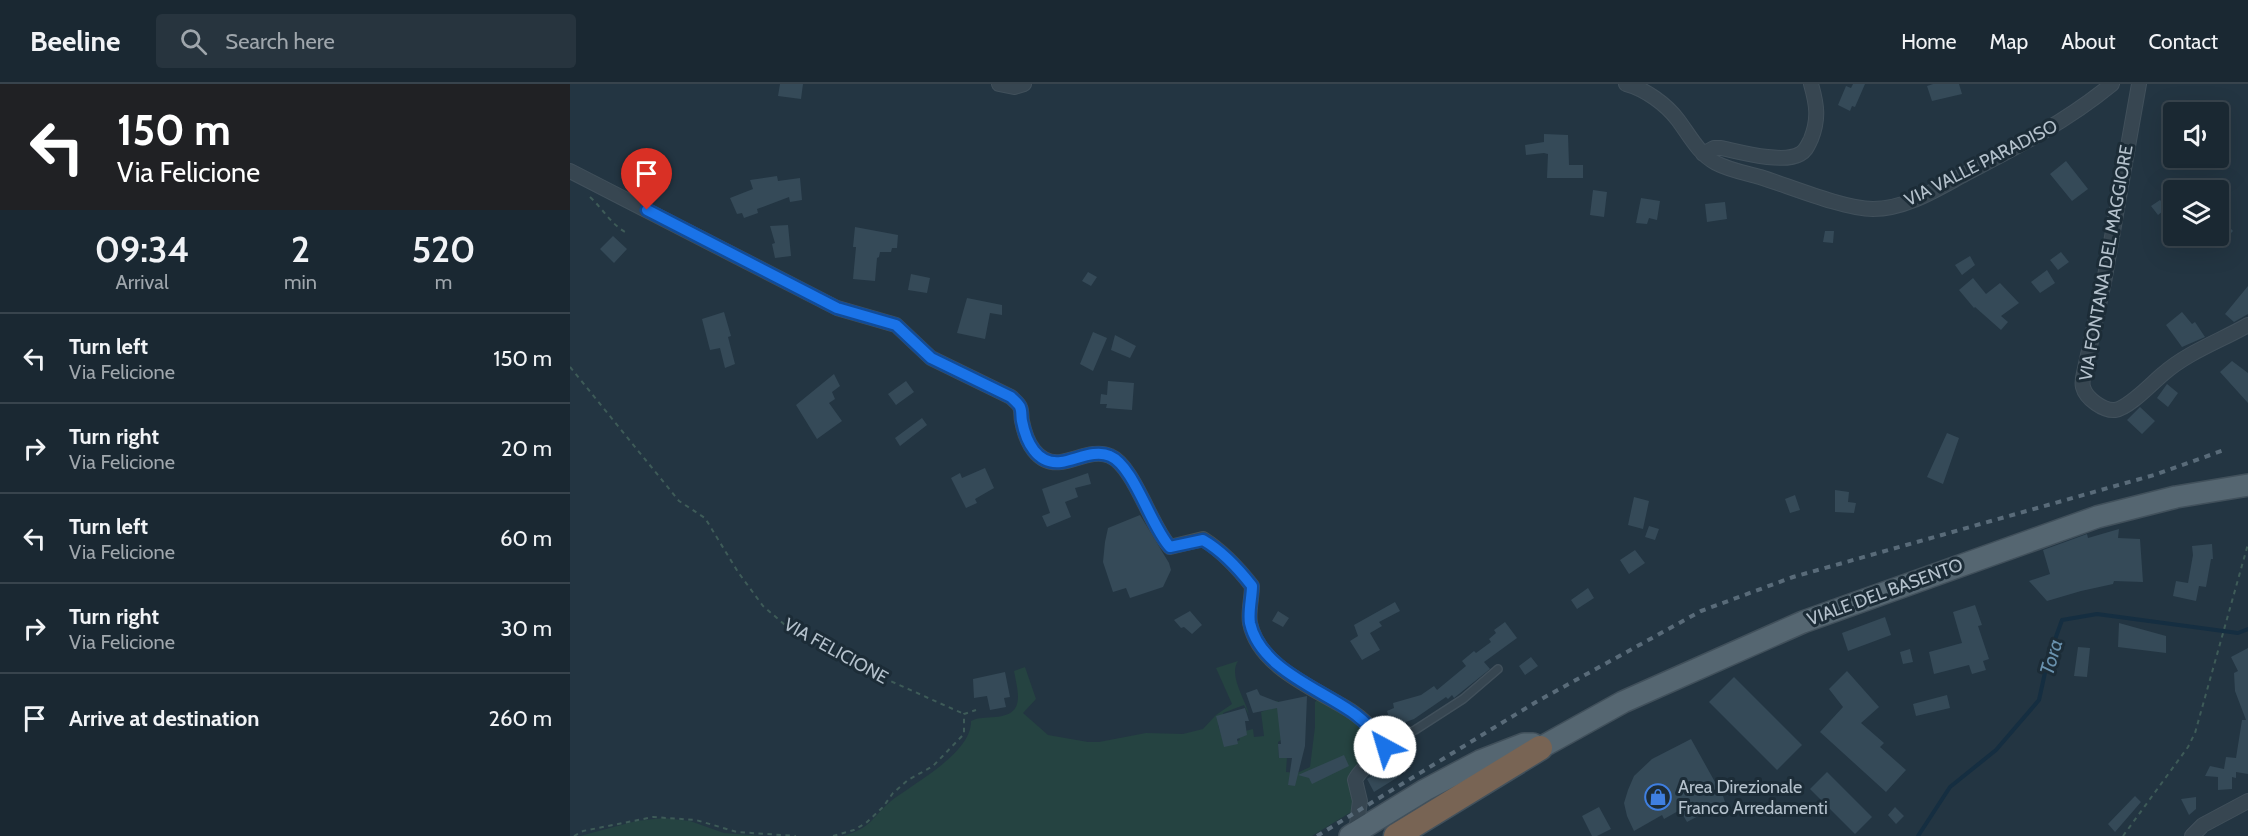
<!DOCTYPE html>
<style>
:root{--surface:#1a2832;--page:#27343e;--text:#f1f3f6;--muted:#9fa6ac;--line:#38444d}
body{margin:0;font-family:Cabin,sans-serif;background:var(--page);color:var(--text);height:100vh;display:flex;flex-direction:column;font-size:22px;white-space:nowrap}
*{box-sizing:border-box;margin:0}
p{font-size:20px;color:var(--muted)}
.icon{flex:none;width:33px;height:33px;fill:none;stroke:currentColor;stroke-width:2;stroke-linecap:round;stroke-linejoin:round}
.map{position:relative;flex:1;overflow:hidden}
.sheet{display:flex;flex-direction:column;background:var(--surface);width:570px}
.sheet>*{flex:none}
.top-card{background:#202124;color:#fff;overflow:hidden}
.tools{position:absolute;left:1593px;top:18px;display:grid;gap:12px}
.tools a{display:grid;place-items:center;width:66px;height:66px;border-radius:6px;background:var(--surface);box-shadow:0 6px 24px #0002,0 0 0 2px var(--line);font-size:30px}
.pin{position:absolute;display:grid;place-items:center;width:51px;height:51px;color:#fff;margin:-62px -26px;border-radius:50% 50% 50% 0;rotate:-45deg;box-shadow:0 0 6px #0007}
.pin .icon{rotate:45deg}
.me{position:absolute;width:66px;margin:-33px;rotate:321deg;stroke-linejoin:round;filter:drop-shadow(0 0 4px #0008)}
.turn{display:flex;align-items:center;gap:21px;height:126px;padding:0 18px;font-size:27px}
.turn .icon{width:78px;height:78px;stroke-width:2.5}
.turn b{display:block;font-size:42px;line-height:51px}
.eta{display:flex;justify-content:space-evenly;align-items:center;height:102px;text-align:center}
.eta b{font-size:36px;font-weight:600;line-height:42px}
ul{padding:0;list-style:none}
li{display:flex;align-items:center;gap:18px;height:90px;padding:0 18px;border-top:2px solid var(--line)}
li div{flex:1}
li b{display:block;font-size:22px}
li em{font-style:normal}
header{display:flex;align-items:center;gap:36px;box-sizing:border-box;height:84px;padding:0 30px;background:var(--surface);border-bottom:2px solid var(--line)}
header strong{font-size:28px}
nav{display:flex;gap:33px;margin-inline-start:auto;font-size:21px}
.search{width:420px;height:54px;background:var(--page);display:flex;align-items:center;gap:15px;box-sizing:border-box;padding:0 21px;border-radius:6px;color:var(--muted);font-size:22px}
main{display:flex;flex:1;min-height:0}
.map>svg:first-child{display:block}
.green{fill:#254341}
.lines{fill:none;stroke-linecap:round;stroke-linejoin:round}
.stream{stroke:#152e41;stroke-width:4}
.building{fill:#354a58}
.service-casing{stroke:#41505b;stroke-width:10}
.minor-casing{stroke:#41505b;stroke-width:16}
.primary-casing{stroke:#41505b;stroke-width:24}
.motorway-casing{stroke:#42515c;stroke-width:27}
.path{stroke:#3e5b58;stroke-width:2;stroke-dasharray:4.5 4.5;stroke-linecap:butt}
.service{stroke:#374651;stroke-width:7}
.minor{stroke:#374651;stroke-width:14}
.primary{stroke:#556671;stroke-width:21}
.motorway{stroke:#786454;stroke-width:24}
.rail{stroke:#596b79;stroke-width:4;stroke-dasharray:6 6;stroke-linecap:butt}
.route-casing{stroke:#114b97;stroke-width:15}
.route{stroke:#1a73e8;stroke-width:10}
.labels{text-anchor:middle;dominant-baseline:central;stroke-width:6;stroke-linejoin:round;paint-order:stroke}
.street-label{font-size:18px;fill:#b4c1cc;stroke:#1c2c37}
.poi-label{font-size:18px;fill:#b4c1cc;stroke:#1c2c37;text-anchor:start}
.water-label{font-size:20px;font-style:italic;fill:#6a92ae;stroke:#1c2c37}
</style>
<header>
<strong>Beeline</strong>
<div class="search"><svg class="icon" aria-label="search" viewBox="0 0 24 24"><circle cx="10" cy="10" r="6"/><path d="M15 15l6 6"/></svg>Search here</div>
<nav><a>Home</a><a>Map</a><a>About</a><a>Contact</a></nav>
</header>
<main>
<section class="sheet">
<div class="top-card">
<div class="turn"><svg class="icon" aria-label="left" viewBox="0 0 24 24"><path d="M17 20v-9H6M10 6l-5 5 5 5"/></svg><div><b>150 m</b>Via Felicione</div></div>
</div>
<div class="eta">
<div><b>09:34</b><p>Arrival</p></div>
<div><b>2</b><p>min</p></div>
<div><b>520</b><p>m</p></div>
</div>
<ul>
<li><svg class="icon" aria-label="left" viewBox="0 0 24 24"><path d="M17 20v-9H6M10 6l-5 5 5 5"/></svg><div><b>Turn left</b><p>Via Felicione</p></div><em>150 m</em></li>
<li><svg class="icon" aria-label="right" viewBox="0 0 24 24"><path d="M7 20v-9h11M14 6l5 5-5 5"/></svg><div><b>Turn right</b><p>Via Felicione</p></div><em>20 m</em></li>
<li><svg class="icon" aria-label="left" viewBox="0 0 24 24"><path d="M17 20v-9H6M10 6l-5 5 5 5"/></svg><div><b>Turn left</b><p>Via Felicione</p></div><em>60 m</em></li>
<li><svg class="icon" aria-label="right" viewBox="0 0 24 24"><path d="M7 20v-9h11M14 6l5 5-5 5"/></svg><div><b>Turn right</b><p>Via Felicione</p></div><em>30 m</em></li>
<li><svg class="icon" aria-label="arrive" viewBox="0 0 24 24"><path d="M6 21V4h12l-3 4 3 4H6"/></svg><div><b>Arrive at destination</b></div><em>260 m</em></li>
</ul>
</section>
<div class="map">
<svg width="1678" height="752" viewBox="0 0 1678 752">
<rect width="100%" height="100%" fill="#233542"/>
<path class="green" d="M 668,577 C 658,592 676,616 679,631 L 674,621 L 653,629 L 656,638 L 648,641 L 655,662 L 670,656 L 669,654 L 675,647 L 683,645 L 684,653 L 694,652 L 691,628 L 702,624 L 703,618 L 708,617 L 711,656 L 708,658 L 709,674 L 717,673 L 716,688 L 727,689 L 740,683 L 745,643 L 745,618 L 750,613 L 813,658 L 788,684 L 786,725 L 742,752 L 273,752 C 303,743 300,735 321,717 C 344,699 402,669 401,637 C 409,633 416,634 425,633 C 456,631 448,609 444,587 L 455,583 L 466,615 L 453,629 L 478,651 L 518,658 L 529,658 L 576,649 L 613,650 L 633,645 L 646,631 L 662,620 L 646,584 Z
M 94,734 L 120,737 L 154,749 L 193,752 L 10,752 L 66,737 Z"/>
<g class="lines">
<path class="stream" d="M 1348,752 L 1380,703 L 1426,666 L 1469,616 L 1478,575 L 1492,536 L 1527,530 L 1668,549 L 1678,545"/>
</g>
<path class="building" d="M 210,0 L 233,0 L 231,15 L 208,12 Z
M 1283,0 L 1295,0 L 1285,23 L 1282,22 L 1280,27 L 1268,21 L 1276,2 L 1281,4 Z
M 1363,0 L 1389,0 L 1392,10 L 1362,17 L 1357,2 Z
M 974,50 L 998,51 L 999,81 L 1013,81 L 1013,94 L 977,94 L 978,70 L 974,69 L 956,71 L 955,61 L 974,58 Z
M 1496,77 L 1518,105 L 1502,117 L 1480,90 Z
M 207,92 L 208,97 L 230,94 L 232,116 L 220,118 L 219,113 L 187,125 L 188,129 L 174,134 L 172,129 L 167,130 L 160,114 L 183,105 L 180,96 Z
M 1023,106 L 1037,108 L 1034,133 L 1020,131 Z
M 1071,114 L 1090,117 L 1087,136 L 1079,134 L 1077,140 L 1066,139 Z
M 1590,116 L 1597,124 L 1588,131 L 1581,122 Z
M 1155,118 L 1157,135 L 1137,138 L 1135,120 Z
M 1648,131 L 1663,147 L 1654,156 L 1648,149 Z
M 218,141 L 221,172 L 205,174 L 202,160 L 205,159 L 200,142 Z
M 285,143 L 328,151 L 327,164 L 322,164 L 321,168 L 310,168 L 309,173 L 307,174 L 305,197 L 283,195 L 286,163 L 283,163 Z
M 1255,147 L 1264,147 L 1263,159 L 1253,158 Z
M 43,152 L 57,165 L 44,179 L 30,165 Z
M 1491,168 L 1499,178 L 1488,186 L 1480,176 Z
M 1400,172 L 1405,181 L 1392,191 L 1385,181 Z
M 1477,186 L 1485,199 L 1470,209 L 1461,198 Z
M 518,188 L 527,193 L 521,202 L 512,197 Z
M 341,190 L 360,194 L 357,209 L 338,206 Z
M 1403,194 L 1416,210 L 1430,199 L 1449,219 L 1431,232 L 1438,238 L 1431,246 L 1405,223 L 1404,224 L 1389,206 Z
M 1678,202 L 1678,230 L 1664,238 L 1655,230 Z
M 397,214 L 432,221 L 432,231 L 420,229 L 415,255 L 387,249 Z
M 154,228 L 161,252 L 158,253 L 165,280 L 155,284 L 150,264 L 140,266 L 132,235 Z
M 1612,228 L 1622,240 L 1625,238 L 1635,253 L 1612,263 L 1596,241 Z
M 523,248 L 537,254 L 523,287 L 510,280 Z
M 545,251 L 566,262 L 560,274 L 541,266 Z
M 1662,277 L 1678,289 L 1678,319 L 1650,288 Z
M 264,290 L 270,302 L 262,308 L 265,315 L 259,319 L 272,337 L 247,355 L 226,321 Z
M 336,297 L 344,308 L 326,321 L 318,310 Z
M 538,297 L 564,299 L 562,326 L 536,324 L 537,320 L 530,320 L 531,310 L 537,311 Z
M 1597,300 L 1608,309 L 1598,323 L 1587,314 Z
M 1570,323 L 1585,337 L 1572,350 L 1557,336 Z
M 352,334 L 357,341 L 330,362 L 325,354 Z
M 1377,349 L 1389,354 L 1373,400 L 1357,393 Z
M 415,384 L 424,404 L 405,415 L 407,419 L 396,424 L 381,394 L 390,389 L 392,394 Z
M 518,389 L 521,400 L 505,404 L 508,413 L 495,418 L 501,433 L 477,443 L 472,432 L 480,429 L 472,405 Z
M 1265,406 L 1279,408 L 1278,418 L 1286,419 L 1284,429 L 1265,428 Z
M 1225,411 L 1230,426 L 1220,429 L 1215,415 Z
M 1064,413 L 1079,417 L 1073,445 L 1058,441 Z
M 570,431 L 599,479 L 601,486 L 593,503 L 560,514 L 556,504 L 543,508 L 533,478 L 535,458 L 538,444 Z
M 1079,442 L 1089,445 L 1085,456 L 1075,453 Z
M 1549,445 L 1548,454 L 1570,455 L 1573,498 L 1544,497 L 1543,500 L 1511,507 L 1477,517 L 1459,497 L 1480,490 L 1473,466 L 1517,450 L 1518,454 Z
M 1642,460 L 1643,475 L 1641,475 L 1636,503 L 1629,502 L 1626,517 L 1603,512 L 1606,497 L 1618,499 L 1623,471 L 1622,462 Z
M 1065,466 L 1075,479 L 1059,490 L 1050,476 Z
M 1018,504 L 1024,514 L 1007,525 L 1001,516 Z
M 825,518 L 830,527 L 809,538 L 812,542 L 800,549 L 810,566 L 792,576 L 780,557 L 788,552 L 784,541 Z
M 1405,521 L 1412,541 L 1408,542 L 1419,575 L 1413,577 L 1416,586 L 1402,590 L 1399,581 L 1364,590 L 1359,568 L 1392,559 L 1383,528 Z
M 620,527 L 632,541 L 622,550 L 614,543 L 611,544 L 604,536 Z
M 708,527 L 719,534 L 713,543 L 702,537 Z
M 1315,533 L 1321,551 L 1278,567 L 1272,549 Z
M 935,538 L 947,554 L 914,578 L 920,585 L 884,614 L 882,611 L 878,615 L 876,613 L 844,635 L 822,643 L 817,627 L 824,624 L 823,619 L 851,611 L 864,602 L 867,606 L 896,582 L 892,577 L 904,567 L 906,569 L 921,558 L 919,555 L 926,549 L 924,546 Z
M 1549,539 L 1596,552 L 1596,569 L 1548,563 Z
M 1508,563 L 1520,564 L 1517,593 L 1504,592 Z
M 1678,564 L 1678,690 L 1666,688 L 1666,694 L 1662,693 L 1662,705 L 1648,706 L 1648,693 L 1635,692 L 1640,682 L 1654,685 L 1656,673 L 1666,674 L 1672,636 L 1676,636 L 1665,607 L 1664,589 L 1668,587 L 1661,573 Z
M 1340,565 L 1343,578 L 1333,580 L 1330,568 Z
M 961,573 L 968,582 L 955,591 L 949,582 Z
M 1277,587 L 1309,623 L 1291,639 L 1314,659 L 1310,663 L 1336,686 L 1316,708 L 1250,648 L 1273,623 L 1259,605 Z
M 435,588 L 440,613 L 434,614 L 436,623 L 420,626 L 417,612 L 404,614 L 403,595 Z
M 1164,593 L 1232,661 L 1207,686 L 1139,618 Z
M 687,605 L 690,611 L 708,618 L 737,612 L 735,662 L 725,702 L 718,701 L 722,674 L 709,674 L 708,660 L 711,660 L 707,624 L 683,629 L 676,609 Z
M 1377,611 L 1380,624 L 1346,632 L 1343,620 Z
M 675,624 L 679,637 L 675,637 L 677,651 L 667,655 L 668,660 L 654,663 L 646,632 Z
M 1121,655 L 1150,707 L 1151,706 L 1155,718 L 1117,738 L 1110,726 L 1094,735 L 1092,731 L 1064,747 L 1057,732 L 1054,719 L 1058,706 L 1064,692 L 1082,675 Z
M 774,671 L 779,682 L 742,700 L 739,694 L 728,691 Z
M 820,680 L 828,693 L 804,708 L 797,695 Z
M 1257,688 L 1302,733 L 1285,750 L 1240,705 Z
M 1565,712 L 1571,718 L 1545,748 L 1538,740 Z
M 1626,713 L 1626,725 L 1619,731 L 1611,715 Z
M 1029,723 L 1041,745 L 1027,752 L 1022,752 L 1012,732 Z
M 1325,723 L 1334,732 L 1326,740 L 1318,731 Z"/>
<g class="lines">
<g class="service-casing">
<path id="service" d="M 815,659 L 845,646 L 893,615 L 928,585"/>
</g>
<g class="minor-casing">
<path id="minor" d="M 429,0 L 444,3 L 454,0
M 1056,0 C 1075,5 1096,20 1108,36 C 1120,52 1128,69 1146,79 C 1159,86 1176,89 1190,93 C 1219,102 1274,125 1303,125 C 1336,125 1367,105 1395,90 C 1447,63 1497,37 1542,0
M 1569,0 L 1534,198 L 1514,289 C 1513,293 1512,299 1513,303 C 1516,315 1534,327 1545,326 C 1559,324 1582,299 1593,290 C 1618,268 1650,257 1678,241
M 1133,70 L 1144,64 L 1151,64 C 1170,68 1213,80 1230,70 C 1236,67 1238,61 1241,55 C 1249,35 1247,21 1241,0
M 0,87 L 267,224 L 326,241 L 361,274 L 441,313 C 444,316 449,320 450,323 C 452,327 451,333 452,337 C 456,358 467,381 491,378 C 506,376 525,365 540,372 C 564,382 581,443 600,463 L 633,455 C 652,467 668,484 682,502 C 682,513 678,528 680,539 C 689,584 747,605 781,627 C 793,635 806,648 815,659 C 813,672 792,681 785,696 L 790,717 L 786,748
M 1622,752 L 1633,741 L 1678,717"/>
</g>
<g class="primary-casing">
<path id="primary" d="M 780,752 L 855,706 L 910,677 L 954,660 L 963,660 L 970,664 L 1053,618 L 1233,538 L 1527,433 L 1606,413 L 1678,401"/>
</g>
<g class="motorway-casing">
<path id="motorway" d="M 826,752 L 970,664"/>
</g>
<path class="path" d="M 20,113 C 33,125 40,139 55,148
M 0,283 L 109,417 L 135,434 L 168,488 L 193,522 L 222,547 L 278,578 L 394,630
M 4,752 L 13,747 L 83,733 L 126,736 L 167,748 L 226,752
M 263,752 L 284,746 L 296,739 L 313,723 L 323,709 L 338,696 L 363,682 L 394,650 L 394,630 L 406,626
M 1553,752 L 1618,663 L 1625,649 L 1678,460"/>
<use href="#service" class="service"/>
<use href="#minor" class="minor"/>
<use href="#primary" class="primary"/>
<use href="#motorway" class="motorway"/>
<path class="rail" d="M 747,752 L 966,618 L 1131,527 L 1223,493 L 1584,391 L 1657,365"/>
</g>
<g class="lines">
<g class="route-casing">
<path id="route" d="M 77,126 L 267,224 L 326,241 L 361,274 L 441,313 C 444,316 449,320 450,323 C 452,327 451,333 452,337 C 456,358 467,381 491,378 C 506,376 525,365 540,372 C 564,382 581,443 600,463 L 633,456 C 652,467 668,484 682,502 C 682,513 678,528 680,539 C 690,584 748,604 782,628 C 793,635 802,646 812,656 L 815,659 L 815,663"/>
</g>
<use href="#route" class="route"/>
</g>
<defs>
<g id="shop-ring" transform="scale(1.35)"><circle r="9.5" fill="#1c2c37" stroke="#3f7fe0" stroke-width="1.5"/><path d="M-5-2.5h2.3a2.7 3.5 0 0 1 5.4 0H5L5.5 6h-11ZM-1.5-2.5h3a1.5 2.3 0 0 0-3 0Z" fill="#3f7fe0"/></g>
</defs>
<g fill-rule="evenodd">
<use href="#shop-ring" x="1088" y="713"/>
</g>
<g class="labels">
<g class="street-label">
<text transform="translate(1411 79) rotate(-27)">VIA VALLE PARADISO</text>
<text transform="translate(1536 179) rotate(-80)">VIA FONTANA DEL MAGGIORE</text>
<text transform="translate(1315 508) rotate(-20)">VIALE DEL BASENTO</text>
<text transform="translate(266 567) rotate(29)">VIA FELICIONE</text>
</g>
<g class="poi-label">
<text x="1108" y="703">Area Direzionale<tspan x="1108" dy="21">Franco Arredamenti</tspan></text>
</g>
<g class="water-label">
<text transform="translate(1481 573) rotate(-74)">Tora</text>
</g>
</g>
</svg>
<div class="tools">
<a><svg class="icon" aria-label="sound" viewBox="0 0 24 24"><path d="M4 9h4l5-4v14l-5-4H4zM17 9q2 3 0 6"/></svg></a>
<a><svg class="icon" aria-label="layers" viewBox="0 0 24 24"><path d="M12 4l9 5-9 5-9-5zM3 14l9 5 9-5"/></svg></a>
</div>
<div class="pin" style="left:77px;top:126px;background:#d93025"><svg class="icon" aria-label="arrive" viewBox="0 0 24 24"><path d="M6 21V4h12l-3 4 3 4H6"/></svg></div>
<svg class="me" style="left:815px;top:663px" viewBox="-20 -20 40 40"><circle r="19" fill="#fff"/><path d="M0-13L10 11 0 6-10 11z" fill="#1a73e8"/></svg>
</div>
</main>
